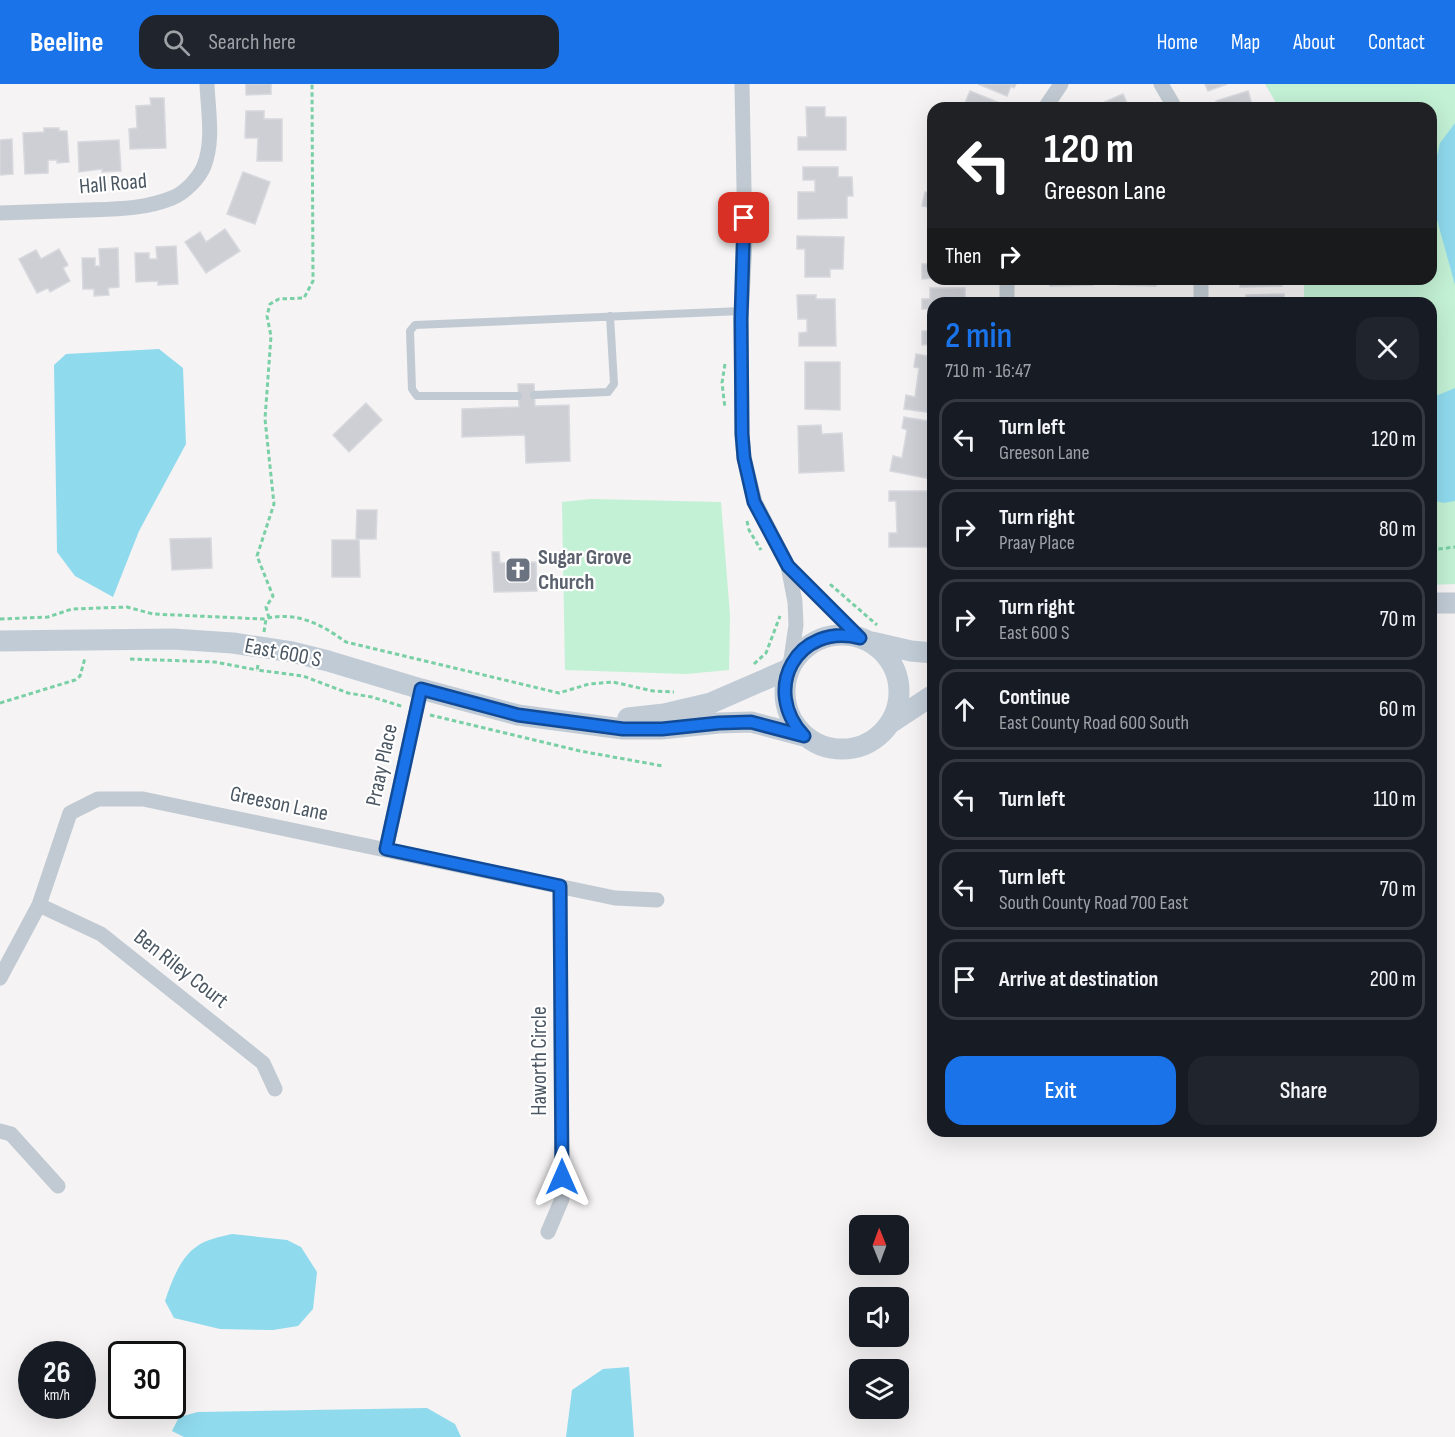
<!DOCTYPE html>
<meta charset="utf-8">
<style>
:root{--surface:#171b24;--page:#20242c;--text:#f1f3f6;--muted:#9ea1a6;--line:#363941;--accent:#1a73e8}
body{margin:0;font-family:"Sofia Sans Condensed",sans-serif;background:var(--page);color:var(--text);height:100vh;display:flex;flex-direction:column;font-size:22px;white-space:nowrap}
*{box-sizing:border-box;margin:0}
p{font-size:20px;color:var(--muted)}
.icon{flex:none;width:33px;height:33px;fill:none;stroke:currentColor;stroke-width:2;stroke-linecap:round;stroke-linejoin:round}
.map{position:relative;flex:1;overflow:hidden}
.details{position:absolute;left:927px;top:213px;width:510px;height:840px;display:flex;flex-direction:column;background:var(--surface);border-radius:18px;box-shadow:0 6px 24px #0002}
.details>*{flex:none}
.hud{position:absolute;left:927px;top:18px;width:510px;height:183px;border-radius:18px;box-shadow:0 6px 24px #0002;background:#202124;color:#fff;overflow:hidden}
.needle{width:39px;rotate:359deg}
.buttons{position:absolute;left:849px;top:1131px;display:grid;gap:12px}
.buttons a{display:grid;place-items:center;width:60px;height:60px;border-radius:12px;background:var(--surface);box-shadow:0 6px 24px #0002;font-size:30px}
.speed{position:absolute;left:18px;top:1257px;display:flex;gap:12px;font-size:30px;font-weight:700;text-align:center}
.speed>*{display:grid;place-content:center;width:78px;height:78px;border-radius:50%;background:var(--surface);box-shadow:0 6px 24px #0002;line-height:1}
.speed small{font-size:15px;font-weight:400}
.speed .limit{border:3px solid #111;border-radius:9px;background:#fff;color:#111}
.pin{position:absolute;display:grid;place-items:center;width:51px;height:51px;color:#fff;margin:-26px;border-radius:12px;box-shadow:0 3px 9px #0006}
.me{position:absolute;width:66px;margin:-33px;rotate:0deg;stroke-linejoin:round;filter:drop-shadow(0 0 4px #0008)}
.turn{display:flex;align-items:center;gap:21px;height:126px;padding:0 18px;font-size:27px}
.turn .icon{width:78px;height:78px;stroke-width:2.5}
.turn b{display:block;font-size:42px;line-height:51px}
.then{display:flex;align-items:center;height:57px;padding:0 18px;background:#0003;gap:12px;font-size:22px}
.round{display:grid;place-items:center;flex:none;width:63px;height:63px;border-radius:18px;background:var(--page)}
.head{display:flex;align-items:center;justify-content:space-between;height:102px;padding:0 18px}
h1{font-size:36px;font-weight:600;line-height:45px;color:var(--accent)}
.primary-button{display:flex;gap:12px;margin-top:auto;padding:12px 18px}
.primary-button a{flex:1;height:69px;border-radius:18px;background:var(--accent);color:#fff;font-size:24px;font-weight:600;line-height:69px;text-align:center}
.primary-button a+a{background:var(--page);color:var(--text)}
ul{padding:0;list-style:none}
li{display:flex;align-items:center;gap:18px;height:81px;margin:0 12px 9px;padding:0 6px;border:3px solid var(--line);border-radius:18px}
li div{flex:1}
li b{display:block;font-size:22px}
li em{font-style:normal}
header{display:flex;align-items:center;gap:36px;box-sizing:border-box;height:84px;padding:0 30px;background:var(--accent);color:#fff}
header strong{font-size:28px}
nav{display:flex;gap:33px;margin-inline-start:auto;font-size:21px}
.search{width:420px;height:54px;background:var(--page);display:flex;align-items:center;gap:15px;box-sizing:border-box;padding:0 21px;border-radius:18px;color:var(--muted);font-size:22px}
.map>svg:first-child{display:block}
.green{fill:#c3f1d5}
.water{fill:#90daee}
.building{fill:#cdcfd5;stroke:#d7d9de;stroke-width:1.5}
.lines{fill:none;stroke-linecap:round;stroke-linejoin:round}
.path{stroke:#7ad0a6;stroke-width:3;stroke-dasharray:4.5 3;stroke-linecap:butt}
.lane{stroke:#c1cad2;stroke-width:8}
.street{stroke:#c1cad2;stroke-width:15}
.secondary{stroke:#c1cbd6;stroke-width:21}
.route-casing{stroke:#114b97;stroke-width:15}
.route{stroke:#1a73e8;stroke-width:10}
.labels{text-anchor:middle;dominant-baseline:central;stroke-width:4.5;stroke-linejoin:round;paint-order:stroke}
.street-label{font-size:22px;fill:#4a5661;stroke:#fff}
.worship-label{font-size:22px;font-weight:bold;fill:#5b616d;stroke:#fff;text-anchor:start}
</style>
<header>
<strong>Beeline</strong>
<div class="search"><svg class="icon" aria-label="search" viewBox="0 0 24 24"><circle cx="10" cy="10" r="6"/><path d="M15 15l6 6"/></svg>Search here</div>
<nav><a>Home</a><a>Map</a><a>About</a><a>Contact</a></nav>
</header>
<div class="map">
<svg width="1455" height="1353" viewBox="0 0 1455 1353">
<rect width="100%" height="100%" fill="#f5f3f3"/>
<path class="green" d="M 1265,0 L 1455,0 L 1455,500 L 1431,501 L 1431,219 L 1304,219 L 1304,195 L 1431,195 L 1431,24 L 1279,24 Z
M 591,415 L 721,418 L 730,531 L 729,586 L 686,590 L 565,586 L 562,418 Z"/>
<path class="water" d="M 1455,39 L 1455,201 L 1431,114 L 1431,98 L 1440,59 Z
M 159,265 L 183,284 L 186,360 L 139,447 L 113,513 L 75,492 L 57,468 L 54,281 L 66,270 Z
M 1455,304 L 1455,417 L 1444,419 L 1431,416 L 1431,314 Z
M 232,1150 L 287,1156 L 301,1163 L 317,1188 L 313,1225 L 298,1242 L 273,1246 L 220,1245 L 174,1234 L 165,1217 C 171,1199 180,1174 196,1163 C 206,1155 220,1153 232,1150 Z
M 629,1283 L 634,1353 L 566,1353 L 572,1306 L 603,1285 Z
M 427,1324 L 455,1340 L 461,1353 L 184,1353 L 172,1347 L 179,1333 L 198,1328 Z"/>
<path class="building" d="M 246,0 L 271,0 L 271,10 L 246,11 Z
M 978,0 L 1016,0 L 1014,4 L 1011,2 L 1007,12 Z
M 1205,0 L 1227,0 L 1208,7 Z
M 970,7 L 1002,20 L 1000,24 L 963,24 Z
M 1248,7 L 1253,24 L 1218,24 L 1216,17 Z
M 1123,10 L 1129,24 L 1091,24 Z
M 150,14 L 164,14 L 166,64 L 130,65 L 129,45 L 137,44 L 136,22 L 151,21 Z
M 806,23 L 825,23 L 825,33 L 846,33 L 846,66 L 798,66 L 798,53 L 807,53 Z
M 246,27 L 264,27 L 264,35 L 282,35 L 282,77 L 257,77 L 258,54 L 245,54 Z
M 44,44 L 59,44 L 59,47 L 67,47 L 69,78 L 57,79 L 57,76 L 48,76 L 48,89 L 25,90 L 23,49 L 44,48 Z
M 12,55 L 13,90 L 0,91 L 0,56 Z
M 119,56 L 121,87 L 102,88 L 102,85 L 79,88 L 78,58 Z
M 803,83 L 838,83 L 838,93 L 852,93 L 853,112 L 847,112 L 847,134 L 798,135 L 798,108 L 815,108 L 815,96 L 803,96 Z
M 243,88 L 270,98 L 255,140 L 227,130 Z
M 933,101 L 933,124 L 922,122 L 925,108 L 931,109 Z
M 929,139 L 933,139 L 933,194 L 922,195 L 922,180 L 930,180 Z
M 225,145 L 240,167 L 206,189 L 185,158 L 200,148 L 206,158 Z
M 797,152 L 844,153 L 843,185 L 830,185 L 830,193 L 805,193 L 805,165 L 797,165 Z
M 176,162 L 178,200 L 158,201 L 158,197 L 136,198 L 135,169 L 149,169 L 149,175 L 157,175 L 156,163 Z
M 118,164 L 119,203 L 108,204 L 109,211 L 94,212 L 94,205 L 83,205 L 82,174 L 95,174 L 95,182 L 100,182 L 99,165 Z
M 59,165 L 68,181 L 63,184 L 70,197 L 50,208 L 48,204 L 37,209 L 19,175 L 36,166 L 41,175 Z
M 1050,195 L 1092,195 L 1093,201 L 1050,202 Z
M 1121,195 L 1156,195 L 1156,202 L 1120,201 Z
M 1240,195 L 1282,195 L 1282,202 L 1240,203 Z
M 930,204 L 965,204 L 965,217 L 969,217 L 969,219 L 933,219 L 933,260 L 922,261 L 922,247 L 931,247 L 930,225 L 922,225 L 922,215 L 930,215 Z
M 1284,210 L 1284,219 L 1246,219 L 1246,211 Z
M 797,211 L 816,211 L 816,215 L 835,215 L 836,262 L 799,262 L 799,249 L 807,248 L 807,235 L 798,235 Z
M 1049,214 L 1084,214 L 1084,219 L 1049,219 Z
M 1116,215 L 1159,215 L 1159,219 L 1116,219 Z
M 916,270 L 933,273 L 933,329 L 904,325 L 906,311 L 915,313 L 919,284 L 914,283 Z
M 805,278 L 840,278 L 840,326 L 805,325 Z
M 518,300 L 534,300 L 535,322 L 569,321 L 570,377 L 526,379 L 525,351 L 462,353 L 462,325 L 519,323 Z
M 366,319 L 382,336 L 349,368 L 333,351 Z
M 904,333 L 933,338 L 933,385 L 931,395 L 890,387 L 893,372 L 902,374 L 907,346 L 902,344 Z
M 821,341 L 822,350 L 842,349 L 844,387 L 799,389 L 798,342 Z
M 889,407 L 932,407 L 931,463 L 889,463 L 889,449 L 897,449 L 896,417 L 889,417 Z
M 357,426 L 377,426 L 376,455 L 356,455 Z
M 211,454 L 212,484 L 172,486 L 170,455 Z
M 332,456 L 359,456 L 360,493 L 332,493 Z
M 492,468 L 499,468 L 500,479 L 536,478 L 537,507 L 494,508 Z"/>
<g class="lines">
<path class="path" d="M 725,280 L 722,299 L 725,324
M 747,437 L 749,446 L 761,466
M 1431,466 L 1455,463
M 830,502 L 831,501 L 877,541
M 269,534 L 266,523 L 273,512 L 257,472 L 274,420 L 265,335 L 271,252 L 267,232 L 270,220 L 279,215 L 304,214 L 313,197 L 312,0
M 0,535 L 48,533 L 72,525 L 127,523 L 153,530 L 263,535 C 297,527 319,539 346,558 L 559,609 L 589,600 L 613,598 L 653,607 L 674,608
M 264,548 L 266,535
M 130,575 L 215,578 L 257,586
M 754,580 L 766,569 L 780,532
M 258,581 L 257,586 L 303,592 L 348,609 L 372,613 L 404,623
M 0,619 L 75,596 L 80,592 L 85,574
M 430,631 L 580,667 L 663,682"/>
<path class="lane" d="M 534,311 L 608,308 L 614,300 L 610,232
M 518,312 L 417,312 L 412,305 L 410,247 L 415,241 L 741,227"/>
<path class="street" d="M 742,0 L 745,157 L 741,235 L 742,350 L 744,374 L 755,418 L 788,482 L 795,518 L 796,541 L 790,582
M 1161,0 L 1175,24
M 1045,24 L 1061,0
M 0,129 C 29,128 58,127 87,126 C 117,125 145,125 172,114 C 185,109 199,94 204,82 C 214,57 208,26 207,0
M 1007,195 L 1007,219
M 1201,195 L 1201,219
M 788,482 L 860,554
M 386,765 L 421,605
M 39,821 L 101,850 L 263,979 L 275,1005
M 0,894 L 39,821 L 70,729 L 98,715 L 143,715 L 615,814 L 657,816
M 0,1047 L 11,1050 L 58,1102
M 548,1148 L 562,1115 L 560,802"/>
<path class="secondary" d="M 1431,519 L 1455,519
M785 608a57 57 0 1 1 114 0a57 57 0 1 1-114 0Z
M 0,557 L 173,555 L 233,559 L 292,568 L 328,577 L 421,605 L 518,631 L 623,645 L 661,645 L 719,639 L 751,638 L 804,652
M 872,558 L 911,567 L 933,569
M 628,634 L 664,630 L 711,619 L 789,585
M 889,640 L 933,611"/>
</g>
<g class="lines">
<g class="route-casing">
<path id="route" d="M 562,1093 L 560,802 L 386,765 L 421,605 L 518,631 L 623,645 L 662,645 L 719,639 L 751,638 L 804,652 C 760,605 798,538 860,554 L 788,482 L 754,418 L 744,374 L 742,350 L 741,235 L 744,134"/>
</g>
<use href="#route" class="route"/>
</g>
<defs>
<g id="church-square" transform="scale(1.35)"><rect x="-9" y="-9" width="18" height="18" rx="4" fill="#6b7280" stroke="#fff"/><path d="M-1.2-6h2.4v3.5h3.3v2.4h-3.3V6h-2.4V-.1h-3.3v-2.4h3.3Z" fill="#fff"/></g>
</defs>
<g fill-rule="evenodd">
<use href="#church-square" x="518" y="486"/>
</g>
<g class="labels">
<g class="street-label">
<text transform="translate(113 100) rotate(-5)">Hall Road</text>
<text transform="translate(283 569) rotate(11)">East 600 S</text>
<text transform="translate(382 681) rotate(-78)">Praay Place</text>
<text transform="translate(279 720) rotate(12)">Greeson Lane</text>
<text transform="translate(181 885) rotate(38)">Ben Riley Court</text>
<text transform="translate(539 977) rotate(-90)">Haworth Circle</text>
</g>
<g class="worship-label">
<text x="538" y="473">Sugar Grove<tspan x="538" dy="25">Church</tspan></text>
</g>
</g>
</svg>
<div class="buttons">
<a><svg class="needle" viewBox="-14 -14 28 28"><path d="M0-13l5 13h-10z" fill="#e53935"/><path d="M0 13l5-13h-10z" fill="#9ea1a6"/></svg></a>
<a><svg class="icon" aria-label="sound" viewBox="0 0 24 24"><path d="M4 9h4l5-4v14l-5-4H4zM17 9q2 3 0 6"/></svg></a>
<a><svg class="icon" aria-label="layers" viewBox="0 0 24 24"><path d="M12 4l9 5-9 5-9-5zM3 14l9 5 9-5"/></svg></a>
</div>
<div class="speed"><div>26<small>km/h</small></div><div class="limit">30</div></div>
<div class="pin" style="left:744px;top:134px;background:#d93025"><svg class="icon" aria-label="arrive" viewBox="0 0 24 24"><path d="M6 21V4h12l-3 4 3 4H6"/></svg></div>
<svg class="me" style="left:562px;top:1093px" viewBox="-20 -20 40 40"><path d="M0-17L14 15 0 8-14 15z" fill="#1a73e8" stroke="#fff" stroke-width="4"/></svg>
<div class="hud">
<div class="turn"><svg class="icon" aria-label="left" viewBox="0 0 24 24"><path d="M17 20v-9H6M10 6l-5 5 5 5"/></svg><div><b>120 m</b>Greeson Lane</div></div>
<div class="then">Then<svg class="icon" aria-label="right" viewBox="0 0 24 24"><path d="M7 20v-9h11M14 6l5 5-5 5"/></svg></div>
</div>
<section class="details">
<div class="head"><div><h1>2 min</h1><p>710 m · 16:47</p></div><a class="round"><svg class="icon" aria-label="close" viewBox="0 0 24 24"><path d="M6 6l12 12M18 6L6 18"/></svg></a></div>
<ul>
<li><svg class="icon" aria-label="left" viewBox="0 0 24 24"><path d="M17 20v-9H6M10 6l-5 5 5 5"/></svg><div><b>Turn left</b><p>Greeson Lane</p></div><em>120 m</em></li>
<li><svg class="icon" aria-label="right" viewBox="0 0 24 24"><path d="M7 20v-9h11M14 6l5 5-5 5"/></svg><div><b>Turn right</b><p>Praay Place</p></div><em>80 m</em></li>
<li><svg class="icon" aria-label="right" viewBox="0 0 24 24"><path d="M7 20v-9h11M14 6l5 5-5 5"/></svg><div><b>Turn right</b><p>East 600 S</p></div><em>70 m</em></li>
<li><svg class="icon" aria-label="ahead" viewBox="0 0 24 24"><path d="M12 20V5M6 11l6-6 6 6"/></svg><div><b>Continue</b><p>East County Road 600 South</p></div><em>60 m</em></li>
<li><svg class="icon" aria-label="left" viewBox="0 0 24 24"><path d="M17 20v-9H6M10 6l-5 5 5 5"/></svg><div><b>Turn left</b></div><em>110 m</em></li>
<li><svg class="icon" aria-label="left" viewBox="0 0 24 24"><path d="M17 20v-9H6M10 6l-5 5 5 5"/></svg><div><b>Turn left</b><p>South County Road 700 East</p></div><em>70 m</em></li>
<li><svg class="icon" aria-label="arrive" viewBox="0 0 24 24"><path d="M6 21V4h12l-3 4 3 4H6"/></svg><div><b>Arrive at destination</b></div><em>200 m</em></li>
</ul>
<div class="primary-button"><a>Exit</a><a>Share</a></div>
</section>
</div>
